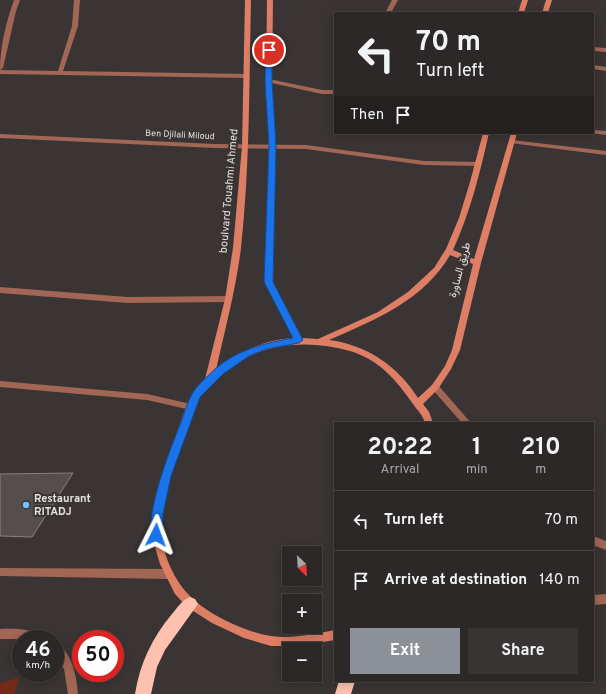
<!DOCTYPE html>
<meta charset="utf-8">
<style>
:root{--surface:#2c2827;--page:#383433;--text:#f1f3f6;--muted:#a6a6a7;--line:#484444;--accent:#8c9099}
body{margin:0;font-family:Overpass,Vazirmatn,sans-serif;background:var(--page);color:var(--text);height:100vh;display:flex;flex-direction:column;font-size:15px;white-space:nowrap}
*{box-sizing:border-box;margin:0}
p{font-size:13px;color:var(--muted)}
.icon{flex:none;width:22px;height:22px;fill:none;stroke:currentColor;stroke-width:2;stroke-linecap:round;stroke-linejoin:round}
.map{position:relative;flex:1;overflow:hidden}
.details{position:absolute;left:334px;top:422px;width:260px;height:260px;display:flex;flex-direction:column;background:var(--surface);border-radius:0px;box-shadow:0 2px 10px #0003,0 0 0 1px var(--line)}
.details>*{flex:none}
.banner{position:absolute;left:334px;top:12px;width:260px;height:122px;border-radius:0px;box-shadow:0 2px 10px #0003,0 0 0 1px var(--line);background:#2c2827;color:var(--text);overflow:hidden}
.needle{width:26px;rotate:155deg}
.tools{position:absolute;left:282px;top:546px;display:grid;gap:8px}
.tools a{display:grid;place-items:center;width:40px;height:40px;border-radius:0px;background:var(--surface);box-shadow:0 2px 10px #0003,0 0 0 1px var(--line);font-size:20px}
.speed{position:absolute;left:12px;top:630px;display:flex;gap:8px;font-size:20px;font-weight:700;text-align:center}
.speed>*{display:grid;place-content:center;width:52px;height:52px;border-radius:50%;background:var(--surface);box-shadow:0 2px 10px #0003,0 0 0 1px var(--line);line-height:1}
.speed small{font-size:10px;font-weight:400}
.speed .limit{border:6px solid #d22;background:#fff;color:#111}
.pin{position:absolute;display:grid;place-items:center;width:34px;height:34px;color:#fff;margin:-17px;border:2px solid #fff;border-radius:50%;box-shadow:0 1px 4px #0007}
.me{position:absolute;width:44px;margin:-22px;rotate:3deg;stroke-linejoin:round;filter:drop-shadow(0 0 3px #0008)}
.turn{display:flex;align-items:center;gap:14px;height:84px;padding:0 16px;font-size:18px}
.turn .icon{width:52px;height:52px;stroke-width:2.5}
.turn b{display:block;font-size:28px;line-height:34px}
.then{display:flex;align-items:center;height:38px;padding:0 16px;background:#0003;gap:8px;font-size:15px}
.eta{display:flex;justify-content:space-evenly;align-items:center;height:68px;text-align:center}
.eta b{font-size:24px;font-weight:700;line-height:28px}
.cta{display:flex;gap:8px;margin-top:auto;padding:8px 16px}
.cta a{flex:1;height:46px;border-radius:0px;background:var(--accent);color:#fff;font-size:16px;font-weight:700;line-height:46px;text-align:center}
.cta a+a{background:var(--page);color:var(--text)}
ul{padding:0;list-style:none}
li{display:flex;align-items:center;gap:12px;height:60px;padding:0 16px;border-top:1px solid var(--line)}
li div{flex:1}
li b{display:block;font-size:15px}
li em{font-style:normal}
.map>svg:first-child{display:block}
.green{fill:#732b18}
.building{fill:#544f4d;stroke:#878180}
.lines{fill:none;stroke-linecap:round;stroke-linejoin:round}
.lane{fill:#a26655;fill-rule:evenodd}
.street{fill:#a26655;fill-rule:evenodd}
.secondary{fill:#de7e64;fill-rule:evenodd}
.highway{fill:#fec1b0;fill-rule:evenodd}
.route{fill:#1a73e8;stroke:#114b97}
.poi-dot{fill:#7bbef8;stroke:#3a3534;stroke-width:1.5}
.labels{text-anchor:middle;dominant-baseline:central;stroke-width:4;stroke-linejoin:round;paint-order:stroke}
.far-street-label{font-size:9px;fill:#e5e1e0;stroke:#3a3534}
.street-label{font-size:11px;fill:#e5e1e0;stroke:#3a3534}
.poi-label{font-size:11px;font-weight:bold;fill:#e5e1e0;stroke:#3a3534;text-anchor:start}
</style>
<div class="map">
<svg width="606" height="694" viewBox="0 0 606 694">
<rect width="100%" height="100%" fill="#3a3534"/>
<path class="green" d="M 20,677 L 14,694 L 0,694 L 0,683 Z"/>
<path class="building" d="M 73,473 L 32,537 L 0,536 L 0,474 Z"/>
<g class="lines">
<path class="lane" d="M 593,65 L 606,67 L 606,71 L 593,69 Z
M 593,130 L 606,131 L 606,135 L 591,133 L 593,133 Z
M 512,140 L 606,151 L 606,155 L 510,143 L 510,141 Z
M 606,594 L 606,604 L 593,605 L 593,595 Z
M 0,629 C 16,628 29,629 44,635 L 45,639 L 0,639 Z
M 55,643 C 72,650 77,678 78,694 L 68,694 L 64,669 L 55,656 Z"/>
<path class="street" d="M 14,0 L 20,0 L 16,11 L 3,68 L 0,70 C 0,47 6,22 14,0 Z
M 74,0 L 80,0 L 78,26 L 63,71 L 247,74 L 250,76 L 247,78 L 0,74 L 0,70 L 58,71 L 72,26 Z
M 392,0 L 398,0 L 391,13 L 385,13 Z
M 593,47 L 606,48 L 606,52 L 593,51 Z
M 269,79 L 322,90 L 335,90 L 335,94 L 322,94 L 267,82 L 267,80 Z
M 0,134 L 215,144 L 306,145 L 424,161 L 479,162 L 482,164 L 479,166 L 424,165 L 306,149 L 215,148 L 0,138 Z
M 0,287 L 128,297 L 229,296 L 233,299 L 229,302 L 128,303 L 0,293 Z
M 0,381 L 147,394 L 191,404 L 194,405 L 195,407 L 194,409 L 191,410 L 147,400 L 0,387 Z
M 435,384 L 438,385 L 471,423 L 462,423 L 432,389 L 431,387 L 432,385 Z
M 593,536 L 606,541 L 606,550 L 593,545 Z
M 0,568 L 169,569 L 172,571 L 174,574 L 172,577 L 169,579 L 0,576 Z"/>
<path class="secondary" d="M 245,0 L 251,0 C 249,83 250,166 241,248 C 236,289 225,329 216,370 C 238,352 266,339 294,338 L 265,282 L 269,146 L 266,81 L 267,0 L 273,0 L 272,81 L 275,146 L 273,282 L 302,338 L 318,339 L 378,312 L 408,292 L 434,268 L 446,249 L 459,218 L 470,182 L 483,133 L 489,133 C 480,173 470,213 453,250 L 474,259 L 511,133 L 517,133 L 481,263 L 460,350 L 451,369 L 438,389 L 423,404 L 429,412 L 433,423 L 425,423 C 423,415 417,410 413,404 C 396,380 380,360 350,351 C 294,335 235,348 200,397 C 189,412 184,433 178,451 C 170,475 161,501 161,526 C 161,550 172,577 188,594 C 206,614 245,632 271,636 C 292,639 314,634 335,630 L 335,640 L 299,646 L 271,646 L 244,638 L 212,623 L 187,607 L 175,594 L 160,564 L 152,537 L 151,528 L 153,508 L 161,477 L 186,407 L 194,392 L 205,379 L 225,299 L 233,248 L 242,146 ZM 450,255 L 473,264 L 452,350 L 445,366 L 432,385 L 418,398 C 398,366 367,345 329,340 C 375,320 424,300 450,255 Z
M 522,0 L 528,0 L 524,13 L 518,13 Z
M 546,0 L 552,0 L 548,13 L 542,13 Z"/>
<path class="highway" d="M 190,597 L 195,599 L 198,604 L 165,650 L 157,667 L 151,694 L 135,694 C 140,663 152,638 172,614 C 178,607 182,600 190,597 Z
M 339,681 L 355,681 L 351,694 L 335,694 Z"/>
</g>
<path class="route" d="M 269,48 L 272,50 L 272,81 L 276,146 L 273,282 L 303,340 L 299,343 L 266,349 L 249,356 L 223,374 L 200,397 L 171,476 L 163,514 L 162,535 L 160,539 L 156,540 L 153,539 C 143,518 171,447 180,425 C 184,415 187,403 192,394 C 197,385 208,376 215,369 C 237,350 265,343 293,338 L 264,282 L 269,146 L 265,81 L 266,50 Z"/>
<circle class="poi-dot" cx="26" cy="505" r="4"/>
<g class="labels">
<g class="far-street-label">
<text transform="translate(180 135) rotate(3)">Ben Djilali Miloud</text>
</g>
<g class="street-label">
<text transform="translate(229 191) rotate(-85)">boulvard Touahmi Ahmed</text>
<text transform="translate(460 270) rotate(-75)">طريق الساورة</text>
</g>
<g class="poi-label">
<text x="34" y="499">Restaurant<tspan x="34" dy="13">RITADJ</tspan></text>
</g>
</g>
</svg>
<div class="tools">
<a><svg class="needle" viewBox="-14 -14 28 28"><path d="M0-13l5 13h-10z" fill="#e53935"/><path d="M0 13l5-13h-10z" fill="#a6a6a7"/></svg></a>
<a>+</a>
<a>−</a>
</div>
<div class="speed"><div>46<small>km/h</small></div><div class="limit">50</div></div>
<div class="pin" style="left:269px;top:50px;background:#d93025"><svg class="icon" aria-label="arrive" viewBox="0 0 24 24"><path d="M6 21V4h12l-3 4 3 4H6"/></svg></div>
<svg class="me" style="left:156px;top:535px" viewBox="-20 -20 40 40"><path d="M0-17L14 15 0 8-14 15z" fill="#1a73e8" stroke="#fff" stroke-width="4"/></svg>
<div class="banner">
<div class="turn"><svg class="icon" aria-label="left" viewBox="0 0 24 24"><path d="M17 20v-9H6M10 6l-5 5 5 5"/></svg><div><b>70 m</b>Turn left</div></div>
<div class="then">Then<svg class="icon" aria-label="arrive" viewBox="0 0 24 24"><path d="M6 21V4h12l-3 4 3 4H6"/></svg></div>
</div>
<section class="details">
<div class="eta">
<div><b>20:22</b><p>Arrival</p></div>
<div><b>1</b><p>min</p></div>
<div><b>210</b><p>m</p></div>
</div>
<ul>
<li><svg class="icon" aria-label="left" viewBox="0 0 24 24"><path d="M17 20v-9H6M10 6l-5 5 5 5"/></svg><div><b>Turn left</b></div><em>70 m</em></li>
<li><svg class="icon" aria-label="arrive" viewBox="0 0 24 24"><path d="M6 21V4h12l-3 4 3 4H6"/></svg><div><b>Arrive at destination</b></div><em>140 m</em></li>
</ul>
<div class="cta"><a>Exit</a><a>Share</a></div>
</section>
</div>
